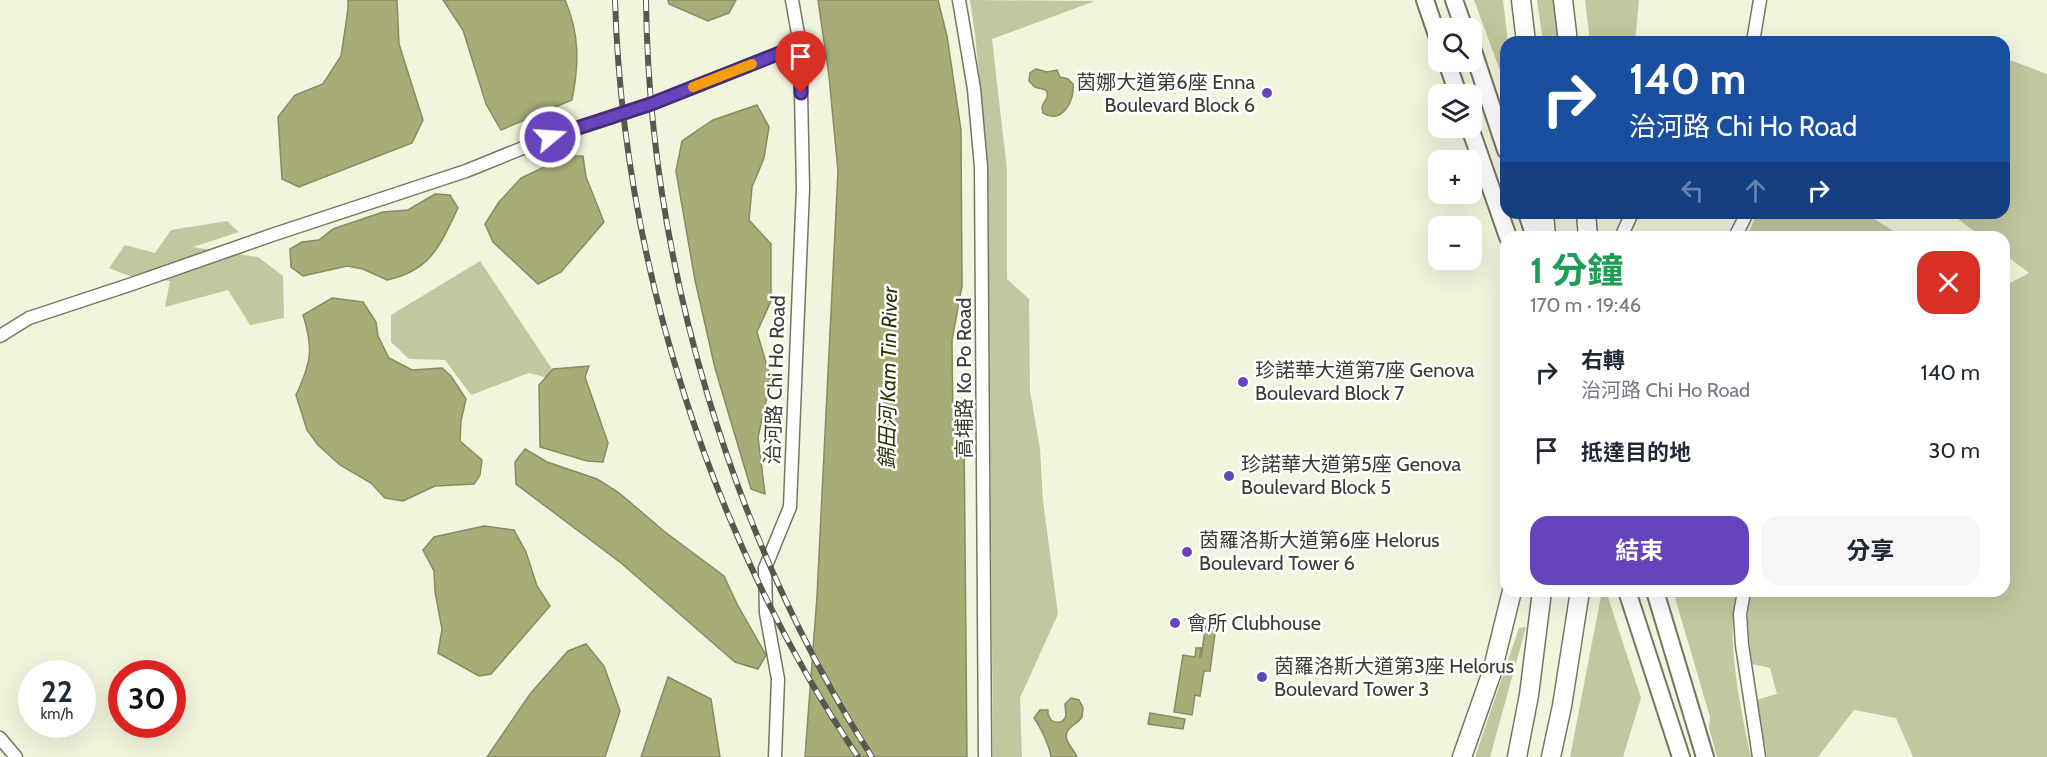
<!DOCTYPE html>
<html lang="zh-TW">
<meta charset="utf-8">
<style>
:root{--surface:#fff;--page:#f6f6f7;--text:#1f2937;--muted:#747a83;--accent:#6844bc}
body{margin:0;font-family:Cabin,"Noto Sans TC",sans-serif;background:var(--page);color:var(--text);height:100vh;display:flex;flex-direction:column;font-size:22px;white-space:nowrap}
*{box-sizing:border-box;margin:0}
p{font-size:20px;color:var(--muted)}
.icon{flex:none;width:33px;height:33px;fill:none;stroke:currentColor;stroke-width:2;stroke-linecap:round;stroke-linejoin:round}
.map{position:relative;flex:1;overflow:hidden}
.sheet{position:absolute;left:1500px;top:231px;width:510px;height:366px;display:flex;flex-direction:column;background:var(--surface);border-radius:18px;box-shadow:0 6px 24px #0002}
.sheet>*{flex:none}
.top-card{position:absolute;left:1500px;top:36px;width:510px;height:183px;border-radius:18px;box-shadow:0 6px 24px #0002;background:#1a4fa0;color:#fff;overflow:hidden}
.tools{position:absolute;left:1428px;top:18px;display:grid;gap:12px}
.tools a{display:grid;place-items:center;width:54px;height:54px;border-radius:12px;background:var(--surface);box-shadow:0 6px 24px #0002;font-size:30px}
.speed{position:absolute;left:18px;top:660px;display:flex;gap:12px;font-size:30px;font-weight:700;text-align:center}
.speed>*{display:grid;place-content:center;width:78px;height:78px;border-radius:50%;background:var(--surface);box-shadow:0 6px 24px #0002;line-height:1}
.speed small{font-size:15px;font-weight:400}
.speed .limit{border:9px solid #d22;background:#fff;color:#111}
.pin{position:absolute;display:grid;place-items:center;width:51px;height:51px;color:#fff;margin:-62px -26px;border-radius:50% 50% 50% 0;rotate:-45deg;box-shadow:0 0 6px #0007}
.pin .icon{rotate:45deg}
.me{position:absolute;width:66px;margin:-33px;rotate:72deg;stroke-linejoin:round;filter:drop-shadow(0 0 4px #0008)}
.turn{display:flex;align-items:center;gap:21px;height:126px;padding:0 30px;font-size:27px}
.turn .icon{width:78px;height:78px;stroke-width:2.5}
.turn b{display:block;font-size:42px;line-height:51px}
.lanes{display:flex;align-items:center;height:57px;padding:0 30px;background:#0003;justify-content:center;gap:30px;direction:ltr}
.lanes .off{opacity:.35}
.round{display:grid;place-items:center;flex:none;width:63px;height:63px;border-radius:18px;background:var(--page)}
.head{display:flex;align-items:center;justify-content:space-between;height:102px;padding:0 30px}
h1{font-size:36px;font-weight:700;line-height:45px;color:#1e9e55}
.cta{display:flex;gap:12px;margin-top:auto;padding:12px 30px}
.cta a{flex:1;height:69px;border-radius:18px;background:var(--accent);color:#fff;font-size:24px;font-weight:700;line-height:69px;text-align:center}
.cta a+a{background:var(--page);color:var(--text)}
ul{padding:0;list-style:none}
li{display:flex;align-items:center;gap:18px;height:78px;padding:0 30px}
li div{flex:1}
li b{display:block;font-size:22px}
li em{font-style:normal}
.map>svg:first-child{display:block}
.green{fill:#c3c79f}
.water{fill:#a8ad77;stroke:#878b62;stroke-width:1.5}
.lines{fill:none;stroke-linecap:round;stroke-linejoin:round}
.minor-casing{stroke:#747761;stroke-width:15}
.major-casing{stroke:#747761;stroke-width:20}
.highway-casing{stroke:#747761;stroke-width:21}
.minor{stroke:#fff;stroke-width:12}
.major{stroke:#fff;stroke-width:16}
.highway{stroke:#fff;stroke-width:18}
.rail-casing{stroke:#58594d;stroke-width:6}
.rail{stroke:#fff;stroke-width:4;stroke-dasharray:11;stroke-linecap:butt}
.route-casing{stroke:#442c7a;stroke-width:15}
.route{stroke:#6844bc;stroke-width:10}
.slow{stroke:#f59e0b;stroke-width:10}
.poi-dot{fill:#6844bc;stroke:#fff;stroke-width:2}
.labels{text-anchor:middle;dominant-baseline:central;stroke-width:5;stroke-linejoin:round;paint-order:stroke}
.poi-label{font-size:20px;fill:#3a3b31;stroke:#fff;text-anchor:start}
.street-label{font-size:20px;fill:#3a3b31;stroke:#fff}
.water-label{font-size:21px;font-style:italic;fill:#2f3105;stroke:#fff}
</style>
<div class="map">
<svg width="2047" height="757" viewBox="0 0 2047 757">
<rect width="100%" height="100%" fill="#f2f5dd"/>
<path class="green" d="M 970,0 L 1095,1 L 992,39 L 1007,170 L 1007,279 L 1029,299 L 1030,391 L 1040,449 L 1043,501 L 1058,614 L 1020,698 L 1022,757 L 993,757 L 988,167 L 975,34 Z
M 1474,0 L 1503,0 L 1508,42 L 1506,42 L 1506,87 Z
M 1537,0 L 1555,0 L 1560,42 L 1543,42 Z
M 1585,0 L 1639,0 L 1635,42 L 1590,42 Z
M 2010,60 L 2047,74 L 2047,757 L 1913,757 L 1896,718 L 1854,710 L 1818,757 L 1767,757 L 1756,700 L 1777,694 L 1770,668 L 1752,664 C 1749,639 1745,615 1751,591 L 2004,591 L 2004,286 L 2029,273 L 2004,254 L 2004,237 L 1982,237 L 1958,219 L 1961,213 L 2004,213 L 2004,90 Z
M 1757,213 L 1864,213 L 1904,237 L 1747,237 Z
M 227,221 L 239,232 L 193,247 L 258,257 L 283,276 L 284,318 L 250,325 L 228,290 L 165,307 L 170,281 L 129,276 L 109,268 L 125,245 L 155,253 L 171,230 Z
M 480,261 L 560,381 L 529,373 L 471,395 L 445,360 L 409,359 L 391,342 L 391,315 Z
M 1602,591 L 1606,591 L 1641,698 L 1623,757 L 1570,757 Z
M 1673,591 L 1737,591 C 1725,638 1741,710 1751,757 L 1717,757 L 1709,728 L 1710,717 Z
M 1526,627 L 1490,757 L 1475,757 L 1519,628 Z"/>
<path class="water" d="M 348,0 L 397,0 L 399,44 L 423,120 L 412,143 L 299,187 L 282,179 L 278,117 L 295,95 L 323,84 L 341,56 L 348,9 Z
M 443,0 L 565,0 C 580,35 579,64 572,100 L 501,130 L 486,104 L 463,30 Z
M 668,0 L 736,0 L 729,13 L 708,21 L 669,4 Z
M 818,0 L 938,0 L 947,36 L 961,130 L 962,286 L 952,340 L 953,430 L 964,432 L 967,757 L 805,757 L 817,596 L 838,171 L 829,76 Z
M 1036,69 L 1047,72 L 1057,70 L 1060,77 L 1068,79 L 1073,84 C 1075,101 1062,125 1043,113 L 1042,107 C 1044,100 1050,98 1046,90 L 1035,87 L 1029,81 L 1030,73 Z
M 757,105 L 769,127 L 764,158 L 752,187 L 749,220 L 771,244 L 771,301 L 757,332 L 771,380 L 758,437 L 765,494 L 751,489 L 715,368 L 695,280 L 676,171 L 682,141 L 713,120 Z
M 567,156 L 583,156 L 586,177 L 604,222 L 561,272 L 538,284 L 493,242 L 485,224 L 499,202 L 521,178 Z
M 435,194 L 450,195 L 458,208 C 440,245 431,271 387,280 L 363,269 L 347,266 L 303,276 L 291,267 L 290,249 L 302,242 L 319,240 L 333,229 L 383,212 L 408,210 Z
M 332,298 L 363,302 L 376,322 L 378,336 L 389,358 L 412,370 L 442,368 L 451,376 L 466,399 L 461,421 L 460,441 L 482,460 L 480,475 L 474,484 L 435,486 L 403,501 L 385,498 L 371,483 L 340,465 L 318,445 L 307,430 L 296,395 C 311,363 314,349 303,315 Z
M 589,366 L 585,377 L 608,443 L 603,462 L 587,461 L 540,447 L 539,385 L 553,369 Z
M 525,449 L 547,462 L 597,479 L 618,492 L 665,532 L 724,576 L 737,604 L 766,655 L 758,669 L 735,662 L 621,563 L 516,484 L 515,462 Z
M 484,526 L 514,530 L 526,552 L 537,586 L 550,606 L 491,674 L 479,676 L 438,653 L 442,629 L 435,592 L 434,571 L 423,550 L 434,537 Z
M 1206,624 L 1216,626 L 1210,671 L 1204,671 L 1200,696 L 1195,695 L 1192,715 L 1174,712 L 1183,655 L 1195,657 L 1196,648 L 1201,648 L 1200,657 L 1201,657 Z
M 586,644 L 604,666 L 620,711 L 605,757 L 487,757 L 530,694 L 568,651 Z
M 668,677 L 711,699 L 720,757 L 641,757 Z
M 1071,698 L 1079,700 L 1083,708 L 1082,717 C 1079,722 1075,723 1071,727 C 1059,738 1073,747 1077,757 L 1051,757 C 1050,747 1040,726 1034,718 L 1040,710 L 1048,710 L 1048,714 L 1051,720 C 1057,724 1063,723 1066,716 L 1065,704 Z
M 1150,713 L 1185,719 L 1183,729 L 1148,724 Z"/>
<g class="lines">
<g class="minor-casing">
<path id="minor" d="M 959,0 L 974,89 L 981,167 L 985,757
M 1753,42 L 1760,0
M 1621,237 L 1632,213
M 1735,237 L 1747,213
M 0,336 L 29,318 L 132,284 L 272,235 L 466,171 L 550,137 L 651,104 L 800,45
M 1744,591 L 1740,614 L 1742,645 L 1759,757
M 0,738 L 16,757
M 775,757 L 778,679 L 766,613 L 765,568 L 790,507 L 803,188 L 800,45 L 792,0"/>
</g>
<g class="major-casing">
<path id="major" d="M 1425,0 L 1438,38
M 1454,0 L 1464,28
M 1472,48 L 1506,150
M 1447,62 L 1458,94
M 1470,128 L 1508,237
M 1527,213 L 1535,237
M 1627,591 L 1681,757
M 1655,591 L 1705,757"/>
</g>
<g class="highway-casing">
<path id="highway" d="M 1521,0 L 1526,42
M 1563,0 L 1568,42
M 1544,213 L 1546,237
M 1586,213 L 1588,237
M 1462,757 L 1492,672 L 1512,591
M 1517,757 L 1529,695 L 1542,591
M 1551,757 L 1562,706 L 1580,591"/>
</g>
<use href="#minor" class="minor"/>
<use href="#major" class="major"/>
<use href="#highway" class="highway"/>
<g class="rail-casing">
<path id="rail" d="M 615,0 C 623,262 711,539 858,757
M 646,0 C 649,261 731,537 872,757"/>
</g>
<use href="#rail" class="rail"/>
</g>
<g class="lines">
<g class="route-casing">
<path id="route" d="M 550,137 L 651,104 L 800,45 L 801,93"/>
</g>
<use href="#route" class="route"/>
<path class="slow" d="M 693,87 L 752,64"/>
</g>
<g class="poi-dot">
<circle cx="1267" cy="93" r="6"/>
<circle cx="1243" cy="382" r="6"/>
<circle cx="1229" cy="476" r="6"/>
<circle cx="1187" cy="552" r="6"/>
<circle cx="1175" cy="623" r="6"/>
<circle cx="1262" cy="677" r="6"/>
</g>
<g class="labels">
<g class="poi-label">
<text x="1255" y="82" text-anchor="end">茵娜大道第6座 Enna<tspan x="1255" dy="23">Boulevard Block 6</tspan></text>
<text x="1255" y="370">珍諾華大道第7座 Genova<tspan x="1255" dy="23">Boulevard Block 7</tspan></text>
<text x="1241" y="464">珍諾華大道第5座 Genova<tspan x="1241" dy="23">Boulevard Block 5</tspan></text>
<text x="1199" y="540">茵羅洛斯大道第6座 Helorus<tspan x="1199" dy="23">Boulevard Tower 6</tspan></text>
<text x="1187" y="623">會所 Clubhouse</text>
<text x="1274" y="666">茵羅洛斯大道第3座 Helorus<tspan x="1274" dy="23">Boulevard Tower 3</tspan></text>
</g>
<g class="street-label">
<text transform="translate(964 378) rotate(-90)">高埔路 Ko Po Road</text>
<text transform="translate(775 380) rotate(-88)">治河路 Chi Ho Road</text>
</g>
<g class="water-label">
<text transform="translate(888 378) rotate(-89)">錦田河 Kam Tin River</text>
</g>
</g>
</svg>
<div class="tools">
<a><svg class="icon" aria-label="search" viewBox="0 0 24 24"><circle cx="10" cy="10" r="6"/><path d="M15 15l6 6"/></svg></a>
<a><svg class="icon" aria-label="layers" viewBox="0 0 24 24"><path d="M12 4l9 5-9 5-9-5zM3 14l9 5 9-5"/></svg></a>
<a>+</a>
<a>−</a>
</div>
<div class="speed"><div>22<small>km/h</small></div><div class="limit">30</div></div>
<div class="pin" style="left:801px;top:93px;background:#d93025"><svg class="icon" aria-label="arrive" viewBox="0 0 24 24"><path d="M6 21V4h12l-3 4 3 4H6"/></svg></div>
<svg class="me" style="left:550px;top:137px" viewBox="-20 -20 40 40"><circle r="17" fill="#6844bc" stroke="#fff" stroke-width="3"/><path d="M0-11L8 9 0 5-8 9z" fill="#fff"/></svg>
<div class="top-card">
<div class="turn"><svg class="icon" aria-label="right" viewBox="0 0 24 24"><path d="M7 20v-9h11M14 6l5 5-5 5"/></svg><div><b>140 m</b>治河路 Chi Ho Road</div></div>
<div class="lanes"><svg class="icon off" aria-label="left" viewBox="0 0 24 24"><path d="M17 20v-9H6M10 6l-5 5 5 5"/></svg><svg class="icon off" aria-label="ahead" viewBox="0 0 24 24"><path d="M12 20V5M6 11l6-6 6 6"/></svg><svg class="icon" aria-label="right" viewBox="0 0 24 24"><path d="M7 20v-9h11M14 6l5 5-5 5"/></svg></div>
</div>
<section class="sheet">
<div class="head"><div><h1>1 分鐘</h1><p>170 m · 19:46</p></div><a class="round" style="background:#d93025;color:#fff"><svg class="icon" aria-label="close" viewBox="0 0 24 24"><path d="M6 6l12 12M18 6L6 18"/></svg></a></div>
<ul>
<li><svg class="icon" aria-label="right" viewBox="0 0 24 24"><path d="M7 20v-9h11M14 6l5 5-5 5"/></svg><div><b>右轉</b><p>治河路 Chi Ho Road</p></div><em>140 m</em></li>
<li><svg class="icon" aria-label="arrive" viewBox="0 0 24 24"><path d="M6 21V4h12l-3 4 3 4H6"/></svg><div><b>抵達目的地</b></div><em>30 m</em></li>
</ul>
<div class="cta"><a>結束</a><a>分享</a></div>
</section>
</div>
